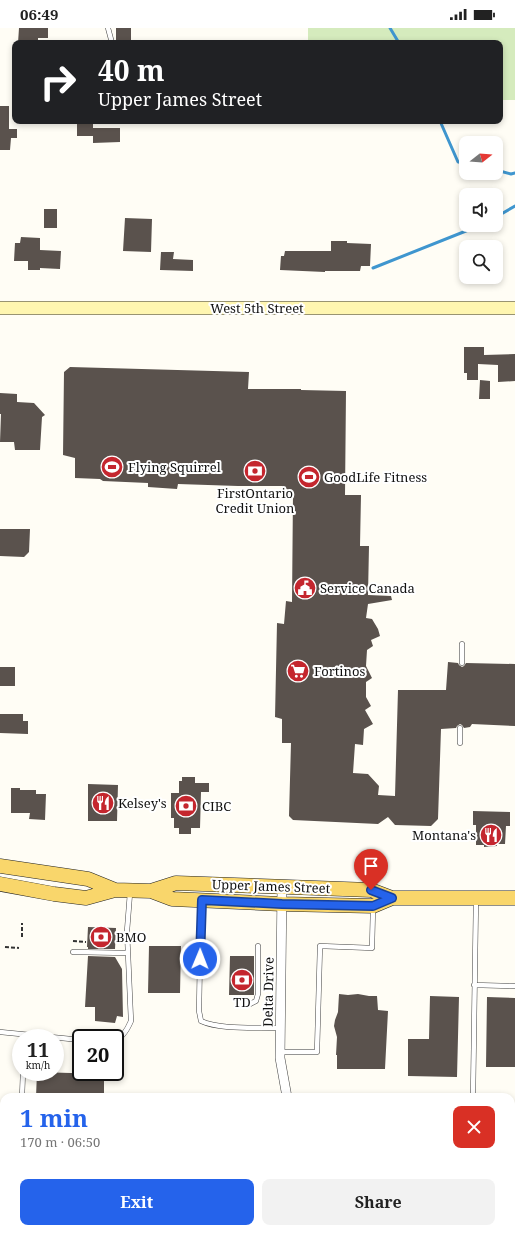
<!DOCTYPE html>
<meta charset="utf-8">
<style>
:root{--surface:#fff;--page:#f2f2f2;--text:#222;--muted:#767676;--accent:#2563eb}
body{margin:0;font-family:"Noto Serif",serif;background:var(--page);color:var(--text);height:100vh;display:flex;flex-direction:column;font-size:15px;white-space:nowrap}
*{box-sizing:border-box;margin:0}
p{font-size:13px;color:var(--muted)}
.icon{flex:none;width:22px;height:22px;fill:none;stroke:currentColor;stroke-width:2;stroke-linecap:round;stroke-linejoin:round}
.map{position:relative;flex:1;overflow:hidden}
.details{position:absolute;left:0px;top:1065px;width:515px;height:140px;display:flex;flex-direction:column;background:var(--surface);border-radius:12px 12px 0 0;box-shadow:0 2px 6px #0003}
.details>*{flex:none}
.top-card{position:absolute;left:12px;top:12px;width:491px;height:84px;border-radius:8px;box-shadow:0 2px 6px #0003;background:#202124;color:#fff;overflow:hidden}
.needle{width:26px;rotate:73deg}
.fabs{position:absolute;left:459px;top:108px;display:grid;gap:8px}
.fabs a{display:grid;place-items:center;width:44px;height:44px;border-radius:8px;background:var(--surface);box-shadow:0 2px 6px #0003;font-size:20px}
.speed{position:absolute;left:12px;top:1001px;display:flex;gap:8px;font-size:20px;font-weight:700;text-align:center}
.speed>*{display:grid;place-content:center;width:52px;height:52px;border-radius:50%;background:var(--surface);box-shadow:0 2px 6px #0003;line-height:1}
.speed small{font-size:10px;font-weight:400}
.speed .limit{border:2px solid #111;border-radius:6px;background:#fff;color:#111}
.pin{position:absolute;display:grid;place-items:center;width:34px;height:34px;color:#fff;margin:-41px -17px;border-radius:50% 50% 50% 0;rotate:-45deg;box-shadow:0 0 4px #0007}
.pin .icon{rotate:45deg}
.me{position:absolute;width:44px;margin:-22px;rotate:1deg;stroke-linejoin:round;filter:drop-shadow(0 0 3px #0008)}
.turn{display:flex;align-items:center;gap:14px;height:84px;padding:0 20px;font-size:18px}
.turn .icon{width:52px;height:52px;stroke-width:2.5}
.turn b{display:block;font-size:28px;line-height:34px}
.round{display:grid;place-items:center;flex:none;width:42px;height:42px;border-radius:8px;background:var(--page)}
.summary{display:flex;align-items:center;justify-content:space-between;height:68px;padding:0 20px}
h1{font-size:24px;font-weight:700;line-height:30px;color:var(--accent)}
.action{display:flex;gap:8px;margin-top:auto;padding:8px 20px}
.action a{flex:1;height:46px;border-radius:8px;background:var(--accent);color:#fff;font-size:16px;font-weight:700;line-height:46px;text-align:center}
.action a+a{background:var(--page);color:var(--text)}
.status{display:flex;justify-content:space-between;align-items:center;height:28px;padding:0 20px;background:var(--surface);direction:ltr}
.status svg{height:11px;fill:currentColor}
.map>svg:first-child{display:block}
.green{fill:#d5ebbd}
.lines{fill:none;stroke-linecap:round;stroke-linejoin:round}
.stream{stroke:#3f96cf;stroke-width:3}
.building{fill:#5a524d}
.lane-casing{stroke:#444;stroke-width:5.5}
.street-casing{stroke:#444;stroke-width:10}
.secondary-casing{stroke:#333;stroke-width:14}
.primary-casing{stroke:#222;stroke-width:15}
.path{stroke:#333;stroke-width:2;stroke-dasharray:4 2;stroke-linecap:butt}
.lane{stroke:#fff;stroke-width:4.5}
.street{stroke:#fff;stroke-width:9}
.secondary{stroke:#fff6b0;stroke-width:13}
.primary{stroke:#f9d66b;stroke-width:14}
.route-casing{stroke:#184099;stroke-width:10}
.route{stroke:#2563eb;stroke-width:7}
.labels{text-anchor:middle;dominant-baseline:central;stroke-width:4;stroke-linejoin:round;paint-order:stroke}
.street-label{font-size:13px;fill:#111;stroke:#fff}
.poi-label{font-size:13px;fill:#111;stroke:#fff;text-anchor:start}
</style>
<div class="status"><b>06:49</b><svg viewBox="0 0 49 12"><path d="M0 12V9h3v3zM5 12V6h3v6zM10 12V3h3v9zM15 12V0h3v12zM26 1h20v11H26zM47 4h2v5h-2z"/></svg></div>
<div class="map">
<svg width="515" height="1205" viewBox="0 0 515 1205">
<rect width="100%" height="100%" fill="#fffdf5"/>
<path class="green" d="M 308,0 L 515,0 L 515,72 L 500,72 L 500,15 L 308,15 Z"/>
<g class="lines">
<path class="stream" d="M 390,0 L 399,15
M 440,93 L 458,134 L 466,135
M 496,142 L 511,146 L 515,145
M 496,189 L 515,178
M 373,240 L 481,197"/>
</g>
<path class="building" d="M 19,0 L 48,0 L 48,10 L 38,10 L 38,15 L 18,15 Z
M 116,0 L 131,0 L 131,15 L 116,15 Z
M 0,78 L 9,78 L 9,101 L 17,101 L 17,110 L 11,110 L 10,122 L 0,122 Z
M 77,93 L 93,93 L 93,100 L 120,100 L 120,114 L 93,115 L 93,108 L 77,108 Z
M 44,181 L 57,181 L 57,200 L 44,200 Z
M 125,190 L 152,191 L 151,224 L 123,223 Z
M 21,209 L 40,210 L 40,222 L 61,223 L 60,241 L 40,240 L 40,242 L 28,242 L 28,233 L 14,233 L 15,215 L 20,215 Z
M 331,213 L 347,213 L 347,215 L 371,216 L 370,238 L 361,238 L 360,243 L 325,243 L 325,244 L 280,242 L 281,228 L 284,228 L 285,223 L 331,223 Z
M 161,224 L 174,224 L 173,231 L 193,232 L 193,243 L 160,242 Z
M 464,319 L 484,319 L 484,327 L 515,326 L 515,353 L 498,354 L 498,337 L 478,336 L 478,352 L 467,352 L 467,345 L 464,345 Z
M 70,339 L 249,344 L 248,361 L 301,361 L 301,362 L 346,363 L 345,467 L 361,467 L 360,518 L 369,518 L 368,567 L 391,568 L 392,572 L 368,576 L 366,590 L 372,591 L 378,601 L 380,608 L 371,612 L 373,618 L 367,622 L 366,638 L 372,650 L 366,654 L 366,669 L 371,678 L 365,682 L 373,696 L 364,701 L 363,717 L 355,716 L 353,745 L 368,746 L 379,758 L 378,767 L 395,768 L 398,662 L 446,662 L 448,634 L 458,635 L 459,637 L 462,639 L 464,638 L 466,635 L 515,636 L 515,698 L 472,696 L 470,699 L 464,700 L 462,697 L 460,696 L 457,698 L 456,700 L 441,701 L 438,791 L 431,798 L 395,797 L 388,789 L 378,796 L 293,792 L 289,788 L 291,715 L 282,715 L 282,691 L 275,689 L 277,595 L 284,596 L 286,573 L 292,574 L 293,465 L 282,458 L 238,458 L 178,456 L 177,461 L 148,459 L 148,455 L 103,453 L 100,451 L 75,450 L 75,430 L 63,427 L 64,344 Z
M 480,352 L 490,353 L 490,371 L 479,371 Z
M 0,365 L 17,366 L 17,374 L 34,375 L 45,387 L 42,389 L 40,422 L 15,422 L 14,414 L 0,414 L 1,386 L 0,386 Z
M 0,501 L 30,501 L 29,524 L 24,529 L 0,528 Z
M 0,639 L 15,639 L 15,658 L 0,658 Z
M 0,686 L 23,686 L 23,693 L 28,693 L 28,706 L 0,705 Z
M 182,749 L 195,749 L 195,755 L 209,755 L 209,764 L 201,764 L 200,800 L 191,800 L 191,806 L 179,806 L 179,800 L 174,800 L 174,790 L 171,790 L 171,765 L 179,765 L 179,753 L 182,753 Z
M 88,756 L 118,757 L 117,793 L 88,793 Z
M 11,760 L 20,760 L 20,762 L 36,762 L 36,766 L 46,766 L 45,792 L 29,791 L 30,785 L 11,785 Z
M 473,783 L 510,784 L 510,798 L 506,798 L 505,816 L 497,816 L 497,818 L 484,819 L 484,817 L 476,817 L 476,797 L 473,797 Z
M 88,899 L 116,900 L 115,921 L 88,921 L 88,919 L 87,919 Z
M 149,918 L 181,918 L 180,965 L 148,965 Z
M 88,928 L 115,929 L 122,941 L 123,989 L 117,988 L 115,995 L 95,993 L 95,979 L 85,979 Z
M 230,928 L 254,928 L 254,967 L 229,967 Z
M 339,966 L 348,967 L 358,966 L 369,968 L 377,968 L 378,982 L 388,983 L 385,1041 L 337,1041 L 337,1027 L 336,1027 L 337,1009 L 334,998 L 335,992 L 338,984 Z
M 430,968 L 459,969 L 457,1049 L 408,1048 L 408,1011 L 429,1011 Z
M 487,969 L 515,970 L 515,1039 L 486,1039 Z
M 37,1044 L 104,1046 L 104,1069 L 36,1069 Z"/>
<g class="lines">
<g class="lane-casing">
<path id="lane" d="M 108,0 L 112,15
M 462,635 L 462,616
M 460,715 L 460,700
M 201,874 L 199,983 L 201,993 C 220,1002 258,999 281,1000
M 73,924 L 128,925
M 474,957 L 515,958
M 250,976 L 256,973 L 258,966 L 258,918
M 0,1004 L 81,1012
M 115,1012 C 123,1010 128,1000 131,993 L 127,903 L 130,865
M 280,1024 L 317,1024 L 320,918 L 372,920 L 373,880
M 22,1069 L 23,1044
M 473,1069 L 476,871
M 511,1083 L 515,1083"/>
</g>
<g class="street-casing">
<path id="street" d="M 282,859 L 280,1030 L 287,1069
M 511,1142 L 515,1141"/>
</g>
<g class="secondary-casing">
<path id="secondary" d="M 0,280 C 172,281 343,279 515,280"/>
</g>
<g class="primary-casing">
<path id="primary" d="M 0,838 L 88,851 L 115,862
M 0,856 L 54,866 L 86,870 L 115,862 L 151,863 L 176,855 L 371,862 L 392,870 L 515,870
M 151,863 L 172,871 L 282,876 L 373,878 L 392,870"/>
</g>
<path class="path" d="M 22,909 L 22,895
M 73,913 L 86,914
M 5,919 L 19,920"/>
<use href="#lane" class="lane"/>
<use href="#street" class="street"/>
<use href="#secondary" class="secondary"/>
<use href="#primary" class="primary"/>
</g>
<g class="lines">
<g class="route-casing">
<path id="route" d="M 200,931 L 202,872 L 282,876 L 373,878 L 392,870 L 371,862"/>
</g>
<use href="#route" class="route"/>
</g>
<defs>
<g id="stadium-disc" transform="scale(1.15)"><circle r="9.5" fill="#c4262e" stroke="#fff"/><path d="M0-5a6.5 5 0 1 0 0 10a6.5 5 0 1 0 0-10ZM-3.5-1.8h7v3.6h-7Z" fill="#fff"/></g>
<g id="bank-disc" transform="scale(1.15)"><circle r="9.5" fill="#c4262e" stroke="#fff"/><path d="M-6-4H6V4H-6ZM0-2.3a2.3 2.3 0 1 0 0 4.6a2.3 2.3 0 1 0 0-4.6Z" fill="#fff"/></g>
<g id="civic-disc" transform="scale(1.15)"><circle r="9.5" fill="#c4262e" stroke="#fff"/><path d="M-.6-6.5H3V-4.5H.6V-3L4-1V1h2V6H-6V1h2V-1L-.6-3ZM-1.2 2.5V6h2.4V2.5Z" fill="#fff"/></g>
<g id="supermarket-disc" transform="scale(1.15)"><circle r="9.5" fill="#c4262e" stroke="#fff"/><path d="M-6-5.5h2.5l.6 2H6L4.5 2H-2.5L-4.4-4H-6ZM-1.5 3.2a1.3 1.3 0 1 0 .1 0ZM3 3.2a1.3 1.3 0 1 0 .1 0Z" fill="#fff"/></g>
<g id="restaurant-disc" transform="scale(1.15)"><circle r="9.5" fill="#c4262e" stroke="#fff"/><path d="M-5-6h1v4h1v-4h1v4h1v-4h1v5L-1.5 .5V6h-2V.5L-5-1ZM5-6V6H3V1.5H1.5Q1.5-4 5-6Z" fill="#fff"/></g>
</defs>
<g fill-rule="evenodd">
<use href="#stadium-disc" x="112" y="439"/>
<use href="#bank-disc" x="255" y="443"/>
<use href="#stadium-disc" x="309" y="449"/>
<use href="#civic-disc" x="305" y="560"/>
<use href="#supermarket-disc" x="298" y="643"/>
<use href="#restaurant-disc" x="103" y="775"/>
<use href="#bank-disc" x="186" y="778"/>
<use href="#restaurant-disc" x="491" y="807"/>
<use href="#bank-disc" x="101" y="909"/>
<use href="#bank-disc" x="242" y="952"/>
</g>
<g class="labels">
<g class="street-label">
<text x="257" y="280">West 5th Street</text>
<text transform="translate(271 858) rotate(2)">Upper James Street</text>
<text transform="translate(268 964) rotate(-89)">Delta Drive</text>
</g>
<g class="poi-label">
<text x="128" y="439">Flying Squirrel</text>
<text x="324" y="449">GoodLife Fitness</text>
<text x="255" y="465" text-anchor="middle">FirstOntario<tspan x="255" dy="15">Credit Union</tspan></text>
<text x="320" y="560">Service Canada</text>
<text x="314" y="643">Fortinos</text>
<text x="118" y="775">Kelsey's</text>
<text x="202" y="778">CIBC</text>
<text x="476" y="807" text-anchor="end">Montana's</text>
<text x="116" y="909">BMO</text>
<text x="242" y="974" text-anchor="middle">TD</text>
</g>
</g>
</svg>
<div class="fabs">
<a><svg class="needle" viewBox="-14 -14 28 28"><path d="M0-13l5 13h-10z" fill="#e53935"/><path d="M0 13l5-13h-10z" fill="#767676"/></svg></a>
<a><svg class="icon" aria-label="sound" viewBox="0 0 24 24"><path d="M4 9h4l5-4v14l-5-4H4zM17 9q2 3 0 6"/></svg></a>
<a><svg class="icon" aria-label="search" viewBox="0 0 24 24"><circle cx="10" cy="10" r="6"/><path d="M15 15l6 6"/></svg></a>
</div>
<div class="speed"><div>11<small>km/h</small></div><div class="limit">20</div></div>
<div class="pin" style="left:371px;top:862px;background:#d93025"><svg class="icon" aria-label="arrive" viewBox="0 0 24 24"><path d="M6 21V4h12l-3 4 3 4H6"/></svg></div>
<svg class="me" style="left:200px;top:931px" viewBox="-20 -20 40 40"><circle r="17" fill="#2563eb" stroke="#fff" stroke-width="3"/><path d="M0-11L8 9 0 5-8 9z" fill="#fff"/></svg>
<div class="top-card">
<div class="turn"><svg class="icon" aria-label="right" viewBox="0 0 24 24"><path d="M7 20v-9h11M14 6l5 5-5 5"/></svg><div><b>40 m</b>Upper James Street</div></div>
</div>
<section class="details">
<div class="summary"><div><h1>1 min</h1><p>170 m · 06:50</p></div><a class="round" style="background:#d93025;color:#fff"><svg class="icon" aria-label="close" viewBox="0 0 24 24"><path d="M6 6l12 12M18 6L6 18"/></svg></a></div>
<div class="action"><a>Exit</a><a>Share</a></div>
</section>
</div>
